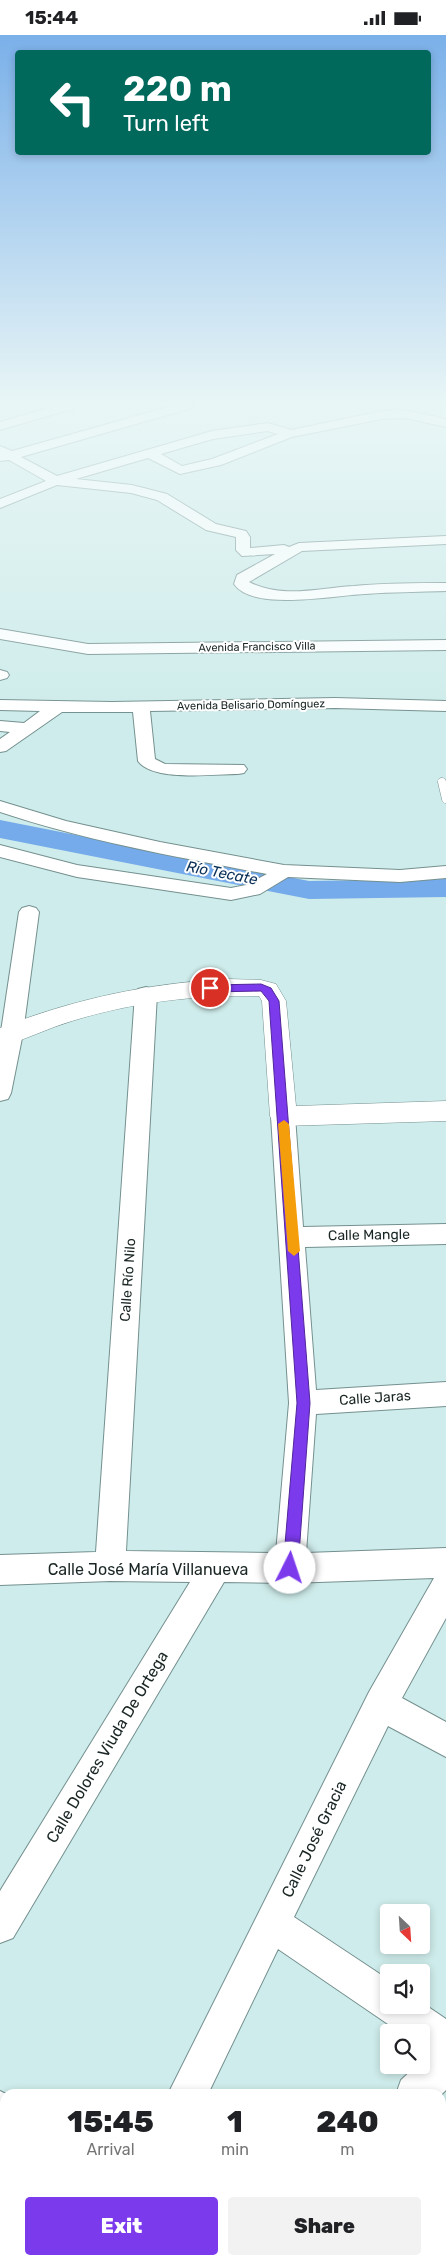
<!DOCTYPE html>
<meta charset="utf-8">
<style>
:root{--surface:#fff;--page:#f2f2f2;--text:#202124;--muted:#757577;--accent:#7c3aed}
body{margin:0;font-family:Rubik,sans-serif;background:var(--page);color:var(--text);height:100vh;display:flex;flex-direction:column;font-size:19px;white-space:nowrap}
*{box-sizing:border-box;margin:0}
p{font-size:16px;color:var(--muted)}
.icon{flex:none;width:28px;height:28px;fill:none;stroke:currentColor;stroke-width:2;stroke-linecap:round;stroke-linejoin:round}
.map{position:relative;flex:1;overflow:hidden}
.sheet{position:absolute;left:0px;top:2054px;width:446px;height:176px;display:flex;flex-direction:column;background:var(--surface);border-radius:15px 15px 0 0;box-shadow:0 2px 8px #0003}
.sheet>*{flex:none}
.top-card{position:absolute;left:15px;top:15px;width:416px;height:105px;border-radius:5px;box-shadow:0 2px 8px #0003;background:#00695c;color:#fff;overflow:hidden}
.needle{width:32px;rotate:155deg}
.buttons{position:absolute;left:380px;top:1869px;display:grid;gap:10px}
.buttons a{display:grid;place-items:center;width:50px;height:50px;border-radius:5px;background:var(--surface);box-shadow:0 2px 8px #0003;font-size:25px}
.pin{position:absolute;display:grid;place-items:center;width:42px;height:42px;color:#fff;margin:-21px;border:2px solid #fff;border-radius:50%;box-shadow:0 1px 5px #0007}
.me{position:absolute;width:55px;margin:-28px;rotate:4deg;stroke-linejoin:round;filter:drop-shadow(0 0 4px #0008)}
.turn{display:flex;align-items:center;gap:18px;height:105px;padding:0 25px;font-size:22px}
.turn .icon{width:65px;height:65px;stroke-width:2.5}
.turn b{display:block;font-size:35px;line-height:42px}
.eta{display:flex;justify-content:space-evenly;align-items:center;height:85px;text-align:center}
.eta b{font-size:30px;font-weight:800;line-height:35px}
.button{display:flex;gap:10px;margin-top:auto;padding:10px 25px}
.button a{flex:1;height:58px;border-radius:5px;background:var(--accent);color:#fff;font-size:20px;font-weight:800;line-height:58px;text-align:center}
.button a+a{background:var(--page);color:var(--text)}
.status{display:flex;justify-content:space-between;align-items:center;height:35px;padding:0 25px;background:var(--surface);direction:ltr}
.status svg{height:14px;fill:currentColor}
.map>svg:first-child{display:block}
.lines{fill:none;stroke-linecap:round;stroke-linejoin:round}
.river{fill:#75aaeb;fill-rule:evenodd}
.service-casing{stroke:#74908f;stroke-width:9}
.minor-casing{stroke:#74908f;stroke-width:2}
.tertiary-casing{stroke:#74908f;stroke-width:1}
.service{stroke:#fff;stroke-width:8}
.minor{fill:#fff;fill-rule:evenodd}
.tertiary{fill:#fff;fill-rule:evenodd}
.route{fill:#7c3aed;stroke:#51269a}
.slow{fill:#f59e0b}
.labels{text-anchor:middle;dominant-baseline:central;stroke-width:4;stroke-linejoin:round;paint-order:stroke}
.far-street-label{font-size:11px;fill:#1a2625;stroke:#fff}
.street-label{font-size:14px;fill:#1a2625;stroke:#fff}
.water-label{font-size:15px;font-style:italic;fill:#092f58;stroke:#fff}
.near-street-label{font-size:16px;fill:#1a2625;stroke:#fff}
</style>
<div class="status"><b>15:44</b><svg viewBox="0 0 49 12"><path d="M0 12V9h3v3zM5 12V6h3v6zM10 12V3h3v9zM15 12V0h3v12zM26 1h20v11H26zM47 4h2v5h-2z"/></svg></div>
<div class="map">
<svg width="446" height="2229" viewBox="0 0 446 2229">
<rect width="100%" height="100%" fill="#ceeceb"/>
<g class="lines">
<path class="river" d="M 0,785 L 309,846 L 446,844 L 446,862 L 309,864 L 0,803 Z"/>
<g class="service-casing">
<path id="service" d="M 442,747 L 446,764"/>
</g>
<g class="minor-casing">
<path id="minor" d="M 58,370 L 77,370 L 75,373 L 0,395 L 0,387 Z
M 175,370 L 194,370 L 192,373 L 21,422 L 57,441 L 212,396 L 268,388 L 291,395 L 382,376 L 405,375 L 446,384 L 446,392 L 405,383 L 382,384 L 292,402 L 221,430 L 180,439 L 148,423 L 76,444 L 132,450 L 167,459 L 216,489 L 246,496 L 250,502 L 250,513 L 284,510 L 289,512 L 299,508 L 446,501 L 446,509 L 302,516 L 249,547 C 282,564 319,553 354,551 C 385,548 415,548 446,548 L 446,556 C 419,557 392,557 365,559 C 335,560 253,577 234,549 L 237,540 L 275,519 L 242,521 L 236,515 L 236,502 L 206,495 L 157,465 L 131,458 L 57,450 L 0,473 L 0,464 L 46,446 L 9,425 L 0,426 L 0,411 L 12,416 ZM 267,396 L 278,399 L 212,424 L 182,431 L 161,419 L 213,404 Z
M 0,594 L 88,609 L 446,605 L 446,615 L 88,619 L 0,604 Z
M 0,635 L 7,637 L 9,640 L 7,643 L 0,645 Z
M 335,663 L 446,666 L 446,676 L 335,673 L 150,676 L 155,724 L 165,729 L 244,730 L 247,734 L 244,738 L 238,739 C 214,739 153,747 138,726 L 133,677 L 62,677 L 6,716 L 0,717 L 0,704 L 10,697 L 0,696 L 0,686 L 24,688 L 40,676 L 0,675 L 0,665 L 112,667 Z
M 0,766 L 66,786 L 160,807 L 284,830 L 400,835 L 446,831 L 446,843 L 400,847 L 288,842 L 260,859 L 231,865 L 77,842 L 0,822 L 0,810 L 77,830 L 231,853 L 246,850 L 267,839 C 177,822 87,806 0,777 Z
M 29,871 L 36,873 L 39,877 L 23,998 L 11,1058 L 8,1064 L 0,1066 L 0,1003 L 19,877 L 22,873 Z
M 146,952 L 154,954 L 157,959 L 126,1516 L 276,1518 L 289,1368 L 271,1081 L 275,1075 L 283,1072 L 291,1075 L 295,1081 L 303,1192 L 446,1189 L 446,1209 L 305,1212 L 316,1355 L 446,1347 L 446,1371 L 316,1379 L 306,1518 L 446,1513 L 446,1583 L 402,1663 L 446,1687 L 446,1722 L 388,1691 L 294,1882 L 389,1945 L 389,1970 L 421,1970 L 421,1967 L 446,1984 L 446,2055 L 441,2060 L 396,2059 L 401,2045 L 417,2030 L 421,2030 L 421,2026 L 430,2017 L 421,2012 L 421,1998 L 401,1998 L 278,1914 L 208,2059 L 168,2059 L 369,1657 L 434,1543 L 290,1548 L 224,1547 L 13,1903 L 0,1908 L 0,1856 L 190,1547 L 110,1546 L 0,1550 L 0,1520 L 96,1517 L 135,959 L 138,954 Z
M 0,2056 L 6,2059 L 5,2100 L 0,2098 Z
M 176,2225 L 266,2225 L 264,2229 L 178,2229 Z"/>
</g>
<g class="tertiary-casing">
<path id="tertiary" d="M 228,944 L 261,945 L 276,949 L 286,966 L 296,1071 L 446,1066 L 446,1086 L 283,1091 L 273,1088 L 270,1081 L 262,966 L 259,961 C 195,960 133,967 72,986 C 48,993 25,1005 0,1012 L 0,993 C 74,964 149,948 228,944 Z"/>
</g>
<use href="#service" class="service"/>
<use href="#minor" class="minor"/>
<use href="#tertiary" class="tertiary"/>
</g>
<linearGradient id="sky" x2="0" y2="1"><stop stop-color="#7ab0e9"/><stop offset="0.54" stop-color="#e9f6f6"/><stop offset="1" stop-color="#e9f6f6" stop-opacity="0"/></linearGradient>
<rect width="446" height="682" fill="url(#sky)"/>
<path class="route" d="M 261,949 L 271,953 L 279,966 L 310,1368 L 298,1533 L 296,1538 L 290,1540 L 285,1538 L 283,1533 L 297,1368 L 269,966 L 261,956 L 210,957 L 205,953 L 210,950 Z"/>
<path class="slow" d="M 284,1085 L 289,1089 L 300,1216 L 294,1221 L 288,1216 L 278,1089 Z"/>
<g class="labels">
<g class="far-street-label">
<text transform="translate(257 612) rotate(-1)">Avenida Francisco Villa</text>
<text transform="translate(251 670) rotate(-1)">Avenida Belisario Domínguez</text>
</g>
<g class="street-label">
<text transform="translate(369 1200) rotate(-1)">Calle Mangle</text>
<text transform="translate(128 1245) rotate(-86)">Calle Río Nilo</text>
<text transform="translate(375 1363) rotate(-4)">Calle Jaras</text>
</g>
<g class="water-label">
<text transform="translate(222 838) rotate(11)">Río Tecate</text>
</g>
<g class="near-street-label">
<text x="148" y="1534">Calle José María Villanueva</text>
<text transform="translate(107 1712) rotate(-59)">Calle Dolores Viuda De Ortega</text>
<text transform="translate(314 1804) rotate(-64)">Calle José Gracia</text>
</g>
</g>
</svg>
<div class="buttons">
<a><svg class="needle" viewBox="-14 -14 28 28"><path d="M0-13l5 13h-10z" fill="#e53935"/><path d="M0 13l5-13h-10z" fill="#757577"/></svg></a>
<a><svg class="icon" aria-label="sound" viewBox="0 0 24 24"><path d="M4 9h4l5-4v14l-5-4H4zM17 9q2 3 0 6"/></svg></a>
<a><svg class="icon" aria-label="search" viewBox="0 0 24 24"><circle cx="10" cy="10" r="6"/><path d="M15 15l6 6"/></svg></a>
</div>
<div class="pin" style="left:210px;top:953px;background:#d93025"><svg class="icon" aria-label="arrive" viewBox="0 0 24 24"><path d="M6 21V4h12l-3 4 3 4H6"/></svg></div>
<svg class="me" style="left:290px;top:1533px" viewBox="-20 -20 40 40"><circle r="19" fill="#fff"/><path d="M0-13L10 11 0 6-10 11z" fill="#7c3aed"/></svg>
<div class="top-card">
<div class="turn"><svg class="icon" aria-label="left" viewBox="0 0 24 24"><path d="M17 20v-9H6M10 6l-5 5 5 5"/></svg><div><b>220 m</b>Turn left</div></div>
</div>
<section class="sheet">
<div class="eta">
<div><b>15:45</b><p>Arrival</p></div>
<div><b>1</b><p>min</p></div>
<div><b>240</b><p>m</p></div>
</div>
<div class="button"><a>Exit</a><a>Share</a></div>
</section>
</div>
